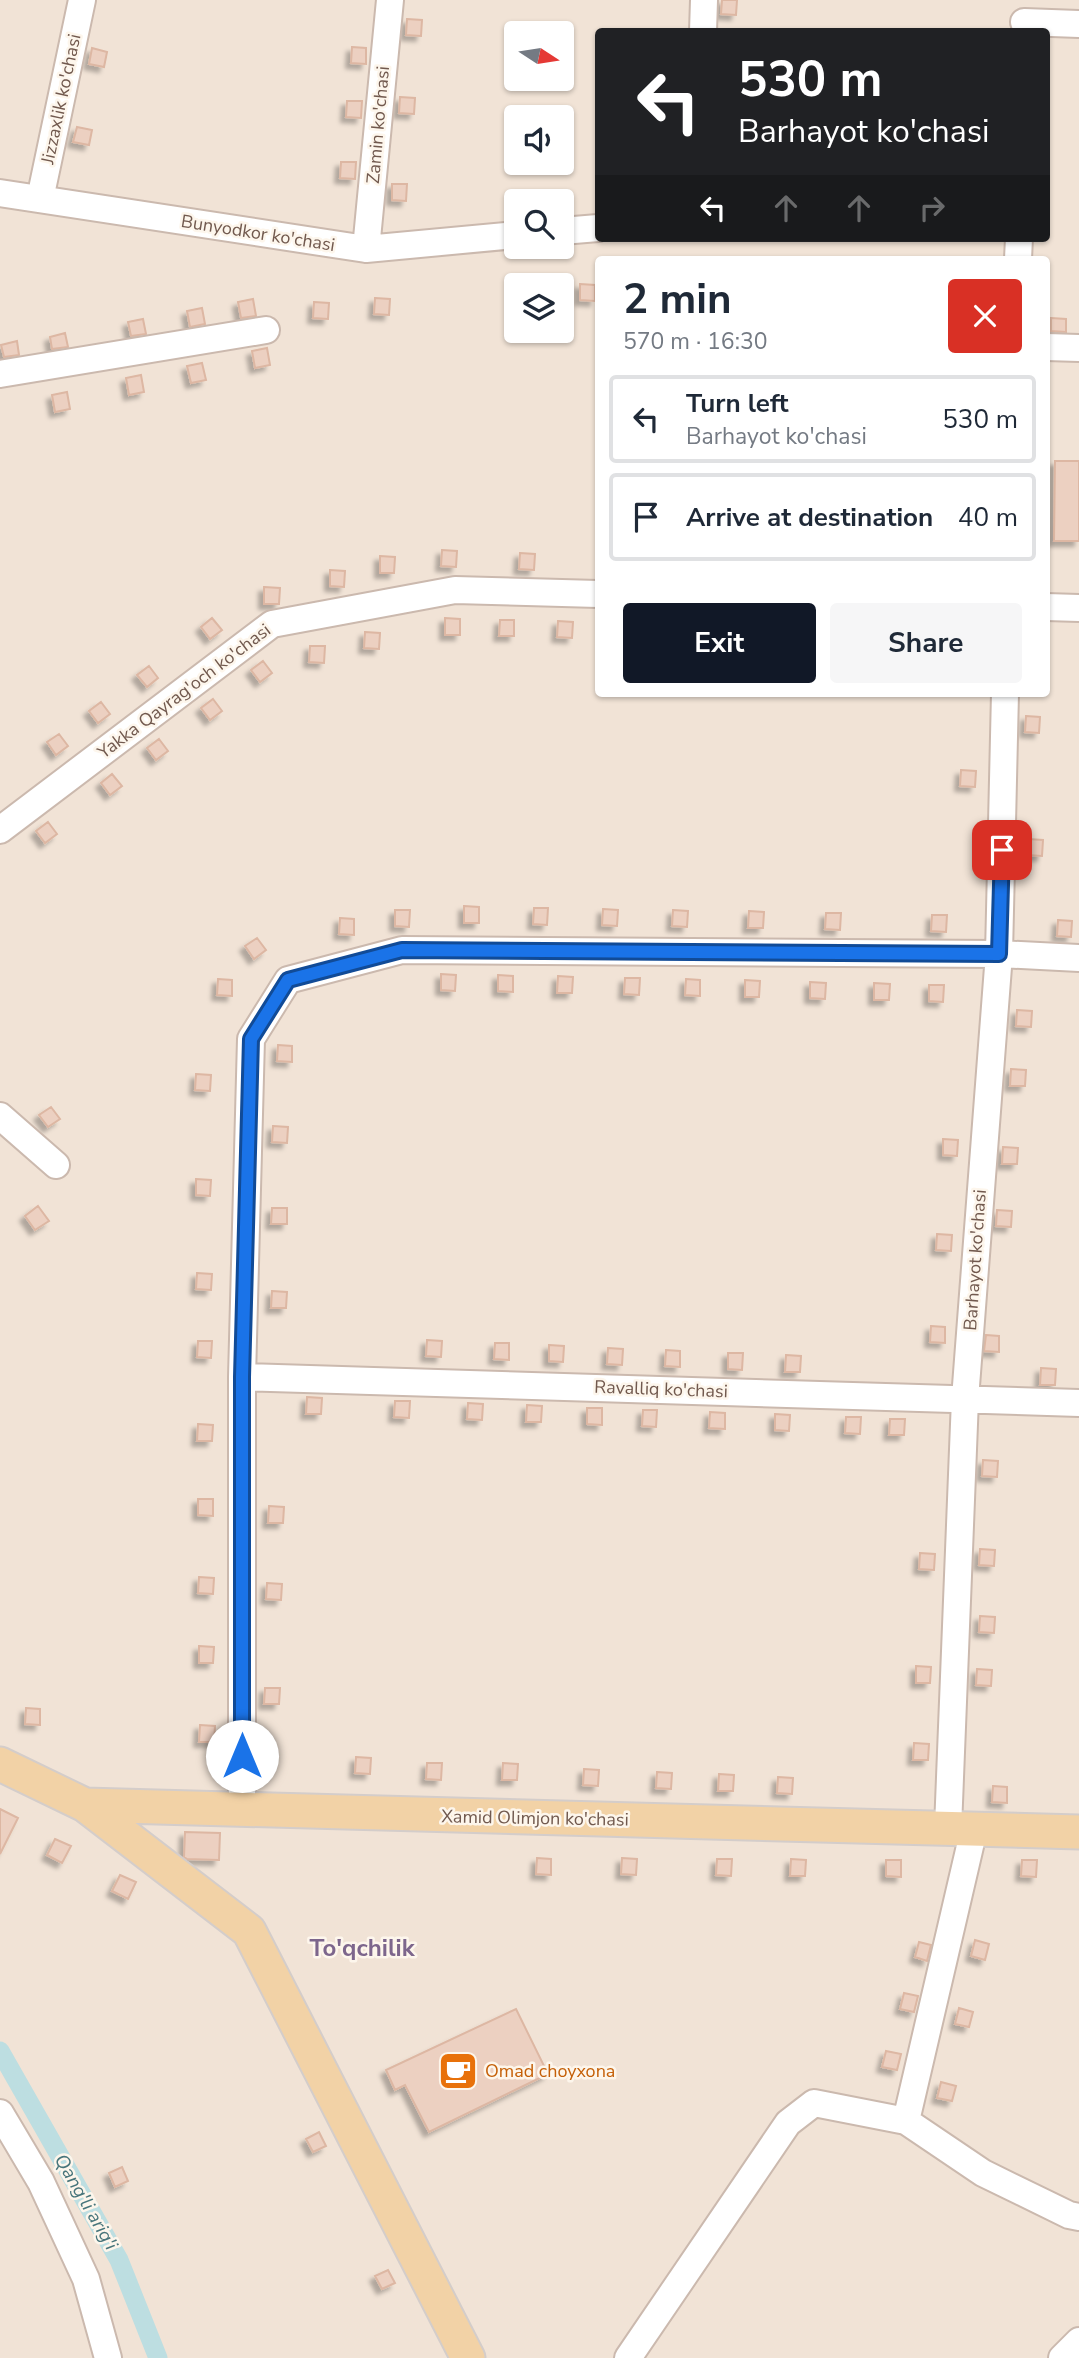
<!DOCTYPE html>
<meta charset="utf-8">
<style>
:root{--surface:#fff;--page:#f6f6f7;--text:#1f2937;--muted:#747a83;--line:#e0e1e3;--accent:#111827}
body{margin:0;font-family:"Nunito Sans",sans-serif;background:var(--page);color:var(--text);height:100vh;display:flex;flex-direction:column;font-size:26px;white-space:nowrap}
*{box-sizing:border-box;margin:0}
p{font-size:23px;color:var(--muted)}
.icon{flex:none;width:38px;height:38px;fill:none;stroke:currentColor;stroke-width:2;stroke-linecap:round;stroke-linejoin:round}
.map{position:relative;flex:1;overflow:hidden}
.side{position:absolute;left:595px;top:256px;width:455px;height:441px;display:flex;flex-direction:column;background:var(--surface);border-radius:7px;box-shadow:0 2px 5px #0004}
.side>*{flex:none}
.hud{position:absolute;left:595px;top:28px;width:455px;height:214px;border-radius:7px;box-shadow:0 2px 5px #0004;background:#202124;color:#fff;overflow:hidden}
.needle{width:46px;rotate:102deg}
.buttons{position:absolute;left:504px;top:21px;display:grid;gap:14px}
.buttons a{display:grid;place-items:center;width:70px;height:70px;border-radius:7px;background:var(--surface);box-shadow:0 2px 5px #0004;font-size:35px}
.pin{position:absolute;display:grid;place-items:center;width:60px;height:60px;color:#fff;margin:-30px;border-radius:14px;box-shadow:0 4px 10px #0006}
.me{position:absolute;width:77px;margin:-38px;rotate:0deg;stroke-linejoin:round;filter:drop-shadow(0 0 5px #0008)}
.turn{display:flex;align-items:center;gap:24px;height:147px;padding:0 28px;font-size:32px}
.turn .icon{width:91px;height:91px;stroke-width:2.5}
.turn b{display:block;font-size:49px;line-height:60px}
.lanes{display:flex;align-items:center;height:66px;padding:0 28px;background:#0003;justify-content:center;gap:35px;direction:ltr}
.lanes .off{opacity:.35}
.round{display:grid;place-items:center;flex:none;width:74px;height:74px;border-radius:7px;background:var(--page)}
.head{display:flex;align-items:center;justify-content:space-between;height:119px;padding:0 28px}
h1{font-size:42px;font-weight:700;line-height:52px}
.primary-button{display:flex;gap:14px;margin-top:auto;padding:14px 28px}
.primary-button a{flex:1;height:80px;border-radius:7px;background:var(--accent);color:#fff;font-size:28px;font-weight:700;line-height:80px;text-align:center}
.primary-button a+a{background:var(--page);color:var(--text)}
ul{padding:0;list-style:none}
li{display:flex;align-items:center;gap:21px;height:88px;margin:0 14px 10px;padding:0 14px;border:4px solid var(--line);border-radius:7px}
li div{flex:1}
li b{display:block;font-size:26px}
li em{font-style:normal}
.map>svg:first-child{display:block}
.residential{fill:#f1e3d6;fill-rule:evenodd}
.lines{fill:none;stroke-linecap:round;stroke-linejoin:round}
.canal{stroke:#bddee1;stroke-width:19}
.building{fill:#ecd0c1;stroke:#ddb7a3;stroke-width:2;filter:url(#shadow)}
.minor-casing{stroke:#cbb9ae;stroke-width:30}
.major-casing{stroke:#d4cdca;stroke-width:37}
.minor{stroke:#fff;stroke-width:26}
.major{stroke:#f2d2a6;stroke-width:33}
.route-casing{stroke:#114b97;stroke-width:18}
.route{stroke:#1a73e8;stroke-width:12}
.labels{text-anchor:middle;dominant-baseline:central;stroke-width:5;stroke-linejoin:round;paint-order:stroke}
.street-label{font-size:18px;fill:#71594e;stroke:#fdf6ec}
.food-label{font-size:18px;fill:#c56008;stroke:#fdf6ec;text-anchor:start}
.water-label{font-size:19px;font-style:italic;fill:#47757b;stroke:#fdf6ec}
.district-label{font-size:24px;font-weight:bold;fill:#7d668c;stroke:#fdf6ec}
</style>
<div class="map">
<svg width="1079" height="2358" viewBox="0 0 1079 2358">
<defs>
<filter id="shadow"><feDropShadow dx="-5" dy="5" stdDeviation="2" flood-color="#0004"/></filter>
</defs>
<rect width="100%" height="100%" fill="#faf1e6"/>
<path class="residential" d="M 0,0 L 1079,0 L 1079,2358 L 0,2358 ZM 598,32 L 1046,32 L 1046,238 L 598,238 ZM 516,33 L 562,33 L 562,79 L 516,79 ZM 516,117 L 562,117 L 562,163 L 516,163 ZM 516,201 L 562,201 L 562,247 L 516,247 ZM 598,259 L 1046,259 L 1046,693 L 598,693 ZM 516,285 L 562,285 L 562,331 L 516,331 Z"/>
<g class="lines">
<path class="canal" d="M 0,2051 L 119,2260 L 158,2358"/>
</g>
<path class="building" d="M 722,0 L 737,0 L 736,15 L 721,14 Z
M 407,19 L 422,20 L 421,36 L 406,35 Z
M 352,47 L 366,48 L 366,64 L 351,63 Z
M 92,48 L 107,52 L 104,67 L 89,64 Z
M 400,97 L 415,98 L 414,114 L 399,113 Z
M 347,101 L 362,101 L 361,118 L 346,117 Z
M 77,127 L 92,130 L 89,145 L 73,142 Z
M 341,162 L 356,162 L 355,179 L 340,178 Z
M 392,184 L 407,184 L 406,201 L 392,200 Z
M 580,284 L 595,285 L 595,301 L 580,300 Z
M 375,298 L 390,299 L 389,315 L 374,314 Z
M 253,299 L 256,316 L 241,318 L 238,302 Z
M 314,302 L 329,303 L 328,319 L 313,318 Z
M 202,308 L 205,324 L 190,327 L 187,311 Z
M 1051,318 L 1066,319 L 1066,332 L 1051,331 Z
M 143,319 L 146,334 L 131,336 L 128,322 Z
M 65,333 L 68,347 L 52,349 L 50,337 Z
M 17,341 L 19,355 L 4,357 L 1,345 Z
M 267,348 L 270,365 L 255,368 L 252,351 Z
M 202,363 L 206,380 L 191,383 L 187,366 Z
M 141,375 L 144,392 L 129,395 L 126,378 Z
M 67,392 L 70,409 L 55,412 L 52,395 Z
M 1055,461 L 1079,461 L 1079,541 L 1054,541 Z
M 442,550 L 457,551 L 456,567 L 441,566 Z
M 520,553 L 535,554 L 534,570 L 519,569 Z
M 380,556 L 395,557 L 394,573 L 380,573 Z
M 330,570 L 345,571 L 344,587 L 330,586 Z
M 264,587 L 280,588 L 279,604 L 264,604 Z
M 212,618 L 222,630 L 210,639 L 201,627 Z
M 445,618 L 460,619 L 460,635 L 445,635 Z
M 500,620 L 514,620 L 514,636 L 499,636 Z
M 558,621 L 573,622 L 572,638 L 557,637 Z
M 365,632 L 380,633 L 379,649 L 364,648 Z
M 310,646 L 325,646 L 324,663 L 309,662 Z
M 263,661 L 272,673 L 260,682 L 251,670 Z
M 149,666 L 158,678 L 147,687 L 137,675 Z
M 213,699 L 222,711 L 210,720 L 201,708 Z
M 101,702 L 110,714 L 98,723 L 89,711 Z
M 1026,716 L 1040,717 L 1039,733 L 1025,732 Z
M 59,734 L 68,746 L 56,755 L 47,742 Z
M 159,739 L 168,751 L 156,760 L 147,748 Z
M 961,770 L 976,771 L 975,787 L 960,786 Z
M 112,774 L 122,786 L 110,795 L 101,783 Z
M 48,822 L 57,834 L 45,843 L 36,831 Z
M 1028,839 L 1043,840 L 1042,856 L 1027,855 Z
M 464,906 L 479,907 L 479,923 L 464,923 Z
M 534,908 L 548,908 L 547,925 L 533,924 Z
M 603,909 L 618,910 L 617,926 L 602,925 Z
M 395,910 L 410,910 L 409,927 L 395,926 Z
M 673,910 L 688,911 L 687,927 L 672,926 Z
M 749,911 L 764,912 L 763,928 L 748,928 Z
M 826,913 L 841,913 L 840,930 L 825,929 Z
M 932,915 L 947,915 L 946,932 L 931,931 Z
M 340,918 L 354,919 L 354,935 L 339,934 Z
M 1058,920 L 1072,921 L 1071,937 L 1057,936 Z
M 257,938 L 266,950 L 254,959 L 245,946 Z
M 441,974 L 456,975 L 455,991 L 441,990 Z
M 498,975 L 513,976 L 513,992 L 498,991 Z
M 558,976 L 573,977 L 572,993 L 557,993 Z
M 625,978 L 640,978 L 639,995 L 624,994 Z
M 218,979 L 232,980 L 232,996 L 217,995 Z
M 686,979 L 700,980 L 700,996 L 685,995 Z
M 745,980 L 760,981 L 759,997 L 745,997 Z
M 810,982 L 826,983 L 825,999 L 810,998 Z
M 874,983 L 890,984 L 889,1000 L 874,1000 Z
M 929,985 L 944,985 L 943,1002 L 929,1001 Z
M 1017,1010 L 1032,1011 L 1031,1027 L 1016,1026 Z
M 278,1045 L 292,1046 L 292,1062 L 277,1061 Z
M 1011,1069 L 1026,1070 L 1025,1086 L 1010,1086 Z
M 196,1074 L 211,1075 L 210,1091 L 195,1090 Z
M 51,1107 L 60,1119 L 48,1127 L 39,1115 Z
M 273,1126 L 288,1127 L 287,1143 L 272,1142 Z
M 943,1139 L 958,1140 L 957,1156 L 943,1155 Z
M 1003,1147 L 1018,1148 L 1017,1164 L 1002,1164 Z
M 196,1179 L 211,1180 L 210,1196 L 196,1195 Z
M 38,1206 L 49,1221 L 35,1230 L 25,1216 Z
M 272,1208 L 287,1208 L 287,1224 L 271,1224 Z
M 997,1210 L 1012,1211 L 1011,1227 L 996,1226 Z
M 937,1234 L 952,1235 L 951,1251 L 936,1250 Z
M 197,1273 L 212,1274 L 211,1290 L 196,1289 Z
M 272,1291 L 287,1292 L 286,1308 L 271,1308 Z
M 931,1326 L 945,1327 L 945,1343 L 930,1342 Z
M 986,1335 L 999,1336 L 999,1352 L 984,1351 Z
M 427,1340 L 442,1341 L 441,1357 L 426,1356 Z
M 198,1341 L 212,1341 L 211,1358 L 197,1357 Z
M 495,1343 L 509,1343 L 509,1360 L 494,1359 Z
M 549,1345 L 564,1346 L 563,1362 L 549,1361 Z
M 608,1348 L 623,1349 L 622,1365 L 607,1364 Z
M 666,1350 L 680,1351 L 680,1367 L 665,1366 Z
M 728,1353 L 743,1353 L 742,1370 L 728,1369 Z
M 786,1355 L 801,1356 L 800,1372 L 785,1372 Z
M 1041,1368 L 1056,1369 L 1055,1385 L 1040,1385 Z
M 307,1397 L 322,1398 L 321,1414 L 306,1414 Z
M 395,1401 L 410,1401 L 409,1418 L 394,1417 Z
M 468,1403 L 483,1404 L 482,1420 L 467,1419 Z
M 527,1405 L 542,1406 L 541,1422 L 526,1422 Z
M 587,1408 L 602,1408 L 602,1425 L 587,1424 Z
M 643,1410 L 657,1410 L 656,1427 L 642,1426 Z
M 710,1412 L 725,1413 L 725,1429 L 709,1428 Z
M 775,1414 L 790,1415 L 789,1431 L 775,1430 Z
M 846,1417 L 861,1417 L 860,1434 L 845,1433 Z
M 890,1419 L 905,1419 L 904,1435 L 889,1435 Z
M 198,1424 L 213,1425 L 212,1441 L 197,1441 Z
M 983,1460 L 998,1461 L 997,1477 L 982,1476 Z
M 198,1499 L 213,1499 L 213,1516 L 198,1515 Z
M 269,1506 L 284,1507 L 283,1523 L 268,1523 Z
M 980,1549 L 995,1550 L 994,1566 L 979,1565 Z
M 920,1553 L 935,1554 L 934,1570 L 919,1569 Z
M 199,1577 L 214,1578 L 213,1594 L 198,1593 Z
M 267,1583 L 282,1584 L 281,1600 L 266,1599 Z
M 980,1616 L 995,1617 L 994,1633 L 979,1632 Z
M 199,1646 L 214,1647 L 213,1663 L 199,1663 Z
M 916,1666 L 931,1667 L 930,1683 L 916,1683 Z
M 977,1669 L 992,1670 L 991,1686 L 976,1685 Z
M 265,1688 L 280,1688 L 279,1704 L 264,1704 Z
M 26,1708 L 40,1709 L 40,1725 L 25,1724 Z
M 200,1725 L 215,1726 L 214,1742 L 199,1742 Z
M 914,1743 L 929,1744 L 928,1760 L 913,1760 Z
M 356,1757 L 371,1758 L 370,1774 L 355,1773 Z
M 427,1763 L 442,1763 L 441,1780 L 426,1779 Z
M 503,1763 L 518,1764 L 517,1780 L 502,1780 Z
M 584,1769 L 599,1770 L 598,1786 L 583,1785 Z
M 657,1772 L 672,1773 L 671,1789 L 656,1788 Z
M 719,1774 L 734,1775 L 733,1791 L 718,1791 Z
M 778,1777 L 793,1778 L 792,1794 L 777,1793 Z
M 993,1786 L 1007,1787 L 1007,1803 L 992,1802 Z
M 0,1809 L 18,1818 L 0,1854 Z
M 185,1832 L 220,1833 L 219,1860 L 187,1859 L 184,1857 Z
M 55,1839 L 71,1846 L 62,1863 L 47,1855 Z
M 537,1858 L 551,1859 L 551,1875 L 536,1874 Z
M 622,1858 L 637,1859 L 636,1875 L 621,1874 Z
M 717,1859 L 732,1859 L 731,1876 L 716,1875 Z
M 791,1859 L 806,1860 L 805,1876 L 790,1876 Z
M 886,1860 L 901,1860 L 901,1877 L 886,1876 Z
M 1022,1860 L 1037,1860 L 1036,1877 L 1021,1876 Z
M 120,1875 L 136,1882 L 128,1899 L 112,1891 Z
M 975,1940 L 989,1944 L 985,1960 L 971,1956 Z
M 919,1942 L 931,1945 L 927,1961 L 915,1957 Z
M 904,1993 L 918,1996 L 914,2012 L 900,2009 Z
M 959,2008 L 973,2012 L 969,2027 L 955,2024 Z
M 516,2009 L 548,2074 L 429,2132 L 405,2085 L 395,2090 L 386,2070 Z
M 886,2051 L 901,2054 L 897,2070 L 882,2067 Z
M 941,2082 L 956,2086 L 952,2101 L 937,2098 Z
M 319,2132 L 326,2146 L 313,2152 L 306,2139 Z
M 122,2167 L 128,2181 L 115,2187 L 109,2173 Z
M 388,2270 L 395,2283 L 382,2289 L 375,2276 Z"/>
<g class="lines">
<g class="minor-casing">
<path id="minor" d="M 1024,22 L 1079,24
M 703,32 L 704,0
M 0,193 L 366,249 L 516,235
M 40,199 L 82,0
M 562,231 L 598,228
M 366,249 L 390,0
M 1018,259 L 1019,238
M 1046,347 L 1079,348
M 0,374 L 266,330
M 1046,607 L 1079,608
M 0,830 L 272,624 L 455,590 L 598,594
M 0,1116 L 56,1165
M 242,1377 L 1079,1403
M 242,1811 L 242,1377 L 251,1039 L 288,980 L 402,950 L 999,954 L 1079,958
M 948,1828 L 965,1399 L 999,954 L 1005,693
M 0,2113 L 41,2182 L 86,2279 L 108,2358
M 906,2121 L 974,1829
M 628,2358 L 788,2123 L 814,2103 L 906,2121 L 983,2173 L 1069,2215 L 1079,2217
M 1062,2358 L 1079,2341"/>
</g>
<g class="major-casing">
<path id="major" d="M 0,1764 L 85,1805 L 1079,1832
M 85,1805 L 249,1931 L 468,2358"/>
</g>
<use href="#minor" class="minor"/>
<use href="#major" class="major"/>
</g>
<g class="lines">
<g class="route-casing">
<path id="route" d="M 242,1756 L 242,1377 L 251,1039 L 288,980 L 402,950 L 999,954 L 1002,850"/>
</g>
<use href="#route" class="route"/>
</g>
<defs>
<g id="cafe-square" transform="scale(2.0125)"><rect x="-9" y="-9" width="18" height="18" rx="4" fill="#e8710a" stroke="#fdf6ec"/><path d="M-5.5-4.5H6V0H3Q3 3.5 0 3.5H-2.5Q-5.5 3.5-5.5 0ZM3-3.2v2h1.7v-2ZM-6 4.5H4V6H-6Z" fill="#fff"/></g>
</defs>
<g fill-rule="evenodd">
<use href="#cafe-square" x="458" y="2071"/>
</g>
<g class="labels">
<g class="street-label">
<text transform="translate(61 99) rotate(-78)">Jizzaxlik ko'chasi</text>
<text transform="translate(378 125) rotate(-85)">Zamin ko'chasi</text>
<text transform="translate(258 233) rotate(9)">Bunyodkor ko'chasi</text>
<text transform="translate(184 691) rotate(-37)">Yakka Qayrag'och ko'chasi</text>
<text transform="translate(975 1260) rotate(-86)">Barhayot ko'chasi</text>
<text transform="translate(661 1389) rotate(2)">Ravalliq ko'chasi</text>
<text transform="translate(535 1818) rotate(1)">Xamid Olimjon ko'chasi</text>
</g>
<g class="food-label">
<text x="485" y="2071">Omad choyxona</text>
</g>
<g class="water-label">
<text transform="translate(86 2202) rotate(60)">Qang'li arig'i</text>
</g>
<g class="district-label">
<text x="362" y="1948">To'qchilik</text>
</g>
</g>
</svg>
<div class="buttons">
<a><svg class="needle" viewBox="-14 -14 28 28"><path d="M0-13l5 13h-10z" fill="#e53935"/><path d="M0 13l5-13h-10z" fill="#747a83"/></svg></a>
<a><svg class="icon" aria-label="sound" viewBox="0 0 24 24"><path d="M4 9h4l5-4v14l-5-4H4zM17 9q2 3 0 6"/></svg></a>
<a><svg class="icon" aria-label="search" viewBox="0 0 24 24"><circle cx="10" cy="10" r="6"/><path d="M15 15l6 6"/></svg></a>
<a><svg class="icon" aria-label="layers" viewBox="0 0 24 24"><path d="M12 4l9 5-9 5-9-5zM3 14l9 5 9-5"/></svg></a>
</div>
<div class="pin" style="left:1002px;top:850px;background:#d93025"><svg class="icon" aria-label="arrive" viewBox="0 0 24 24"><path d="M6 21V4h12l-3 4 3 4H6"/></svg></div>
<svg class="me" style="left:242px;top:1756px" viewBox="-20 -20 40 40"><circle r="19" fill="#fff"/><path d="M0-13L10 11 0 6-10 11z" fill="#1a73e8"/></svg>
<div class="hud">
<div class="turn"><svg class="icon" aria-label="left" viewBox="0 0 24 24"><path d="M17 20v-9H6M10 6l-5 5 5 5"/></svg><div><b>530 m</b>Barhayot ko'chasi</div></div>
<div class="lanes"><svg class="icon" aria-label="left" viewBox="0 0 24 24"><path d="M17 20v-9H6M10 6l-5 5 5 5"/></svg><svg class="icon off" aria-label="ahead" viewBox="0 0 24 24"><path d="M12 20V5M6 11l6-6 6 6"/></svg><svg class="icon off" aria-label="ahead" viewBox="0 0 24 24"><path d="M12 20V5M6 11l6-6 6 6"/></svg><svg class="icon off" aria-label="right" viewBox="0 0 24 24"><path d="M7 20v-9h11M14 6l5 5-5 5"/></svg></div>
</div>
<section class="side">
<div class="head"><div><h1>2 min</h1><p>570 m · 16:30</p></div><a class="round" style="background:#d93025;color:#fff"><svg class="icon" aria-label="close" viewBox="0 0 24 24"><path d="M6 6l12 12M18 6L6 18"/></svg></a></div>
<ul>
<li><svg class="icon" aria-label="left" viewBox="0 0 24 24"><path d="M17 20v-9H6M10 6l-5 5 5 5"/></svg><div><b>Turn left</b><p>Barhayot ko'chasi</p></div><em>530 m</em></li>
<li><svg class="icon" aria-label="arrive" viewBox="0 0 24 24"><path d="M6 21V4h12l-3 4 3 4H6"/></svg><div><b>Arrive at destination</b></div><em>40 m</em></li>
</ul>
<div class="primary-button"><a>Exit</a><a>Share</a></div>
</section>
</div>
